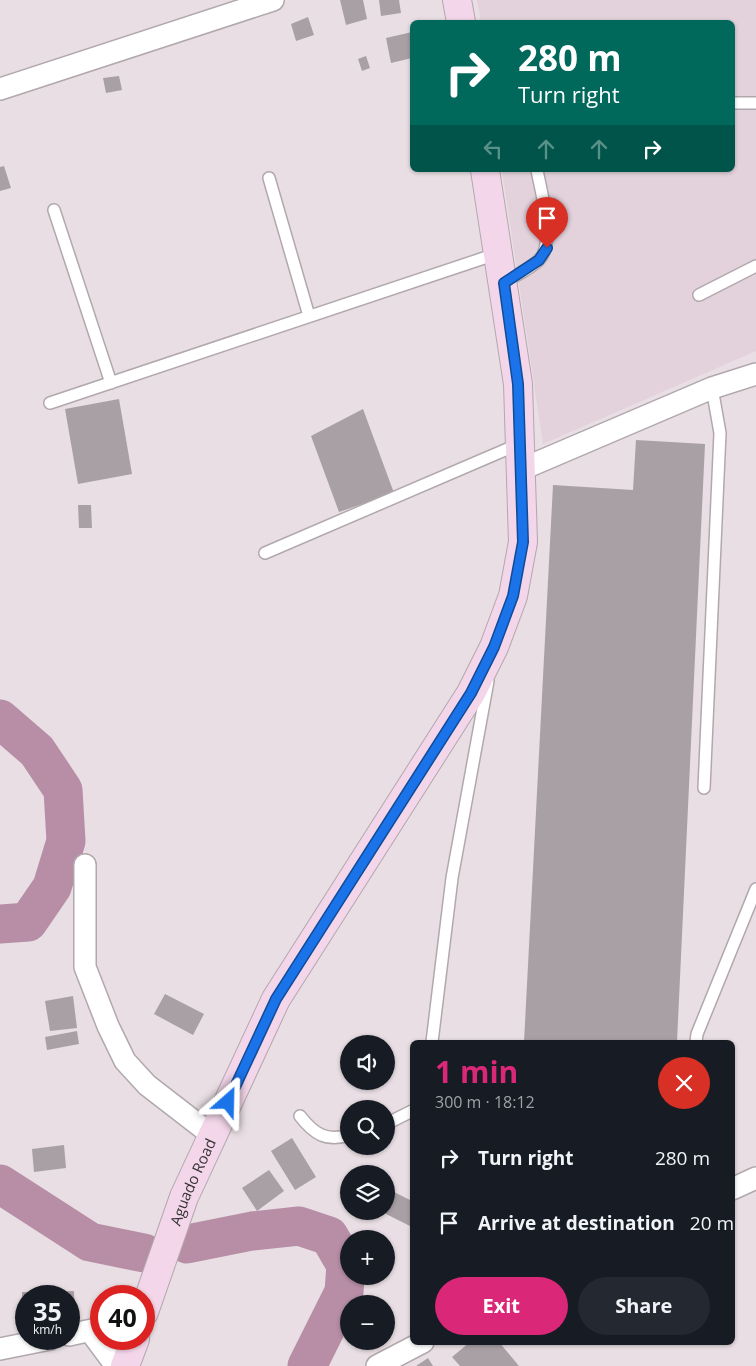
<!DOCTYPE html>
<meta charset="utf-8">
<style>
:root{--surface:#171b24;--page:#242831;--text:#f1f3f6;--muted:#9ea1a6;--accent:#db2777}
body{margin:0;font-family:"Open Sans",sans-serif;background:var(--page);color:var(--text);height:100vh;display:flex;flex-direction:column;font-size:19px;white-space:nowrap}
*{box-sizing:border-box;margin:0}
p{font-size:16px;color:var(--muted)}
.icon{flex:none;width:28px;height:28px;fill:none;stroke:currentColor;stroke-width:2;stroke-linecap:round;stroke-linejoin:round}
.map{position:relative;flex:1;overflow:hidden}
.sheet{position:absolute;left:410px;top:1040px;width:325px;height:305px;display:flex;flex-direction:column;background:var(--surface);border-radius:8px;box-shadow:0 1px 4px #0004}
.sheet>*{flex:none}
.hud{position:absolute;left:410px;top:20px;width:325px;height:152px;border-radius:8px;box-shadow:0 1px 4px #0004;background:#00695c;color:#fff;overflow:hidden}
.controls{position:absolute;left:340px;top:1035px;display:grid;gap:10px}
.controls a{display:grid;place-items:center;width:55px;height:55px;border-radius:50%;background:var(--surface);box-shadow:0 1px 4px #0004;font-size:25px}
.speed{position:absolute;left:15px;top:1285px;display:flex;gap:10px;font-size:25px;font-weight:700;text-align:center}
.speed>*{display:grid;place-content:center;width:65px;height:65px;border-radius:50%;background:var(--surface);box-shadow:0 1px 4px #0004;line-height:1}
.speed small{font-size:12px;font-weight:400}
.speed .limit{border:8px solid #d22;background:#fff;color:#111}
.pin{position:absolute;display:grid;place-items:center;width:42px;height:42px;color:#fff;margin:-51px -21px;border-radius:50% 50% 50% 0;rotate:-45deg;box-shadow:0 0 5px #0007}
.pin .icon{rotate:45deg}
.me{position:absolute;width:55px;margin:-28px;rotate:25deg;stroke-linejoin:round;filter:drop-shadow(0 0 4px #0008)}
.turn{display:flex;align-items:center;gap:18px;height:105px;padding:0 25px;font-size:22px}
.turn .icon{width:65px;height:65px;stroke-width:2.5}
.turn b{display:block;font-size:35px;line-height:42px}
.lanes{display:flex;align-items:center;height:48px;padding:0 25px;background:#0003;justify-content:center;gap:25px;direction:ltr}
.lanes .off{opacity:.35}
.round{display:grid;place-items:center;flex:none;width:52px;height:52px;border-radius:26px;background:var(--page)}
.summary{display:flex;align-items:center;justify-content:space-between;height:85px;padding:0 25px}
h1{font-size:30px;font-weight:700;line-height:38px;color:var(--accent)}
.action{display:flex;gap:10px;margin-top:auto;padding:10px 25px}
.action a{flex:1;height:58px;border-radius:30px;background:var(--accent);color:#fff;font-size:20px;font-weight:700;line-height:58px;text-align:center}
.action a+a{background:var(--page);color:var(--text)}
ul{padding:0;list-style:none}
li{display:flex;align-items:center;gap:15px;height:65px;padding:0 25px}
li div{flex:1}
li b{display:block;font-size:19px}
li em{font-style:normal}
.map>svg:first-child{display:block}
.built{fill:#e3d2dc}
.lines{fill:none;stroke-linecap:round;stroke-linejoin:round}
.river{stroke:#b78ea6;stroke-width:39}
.building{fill:#a9a0a5}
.lane-casing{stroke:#b1a8ad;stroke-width:14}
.street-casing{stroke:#b1a8ad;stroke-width:24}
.secondary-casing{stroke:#b1a8ad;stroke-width:30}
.lane{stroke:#fff;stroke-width:11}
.street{stroke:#fff;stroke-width:21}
.secondary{stroke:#f3d6e9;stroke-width:28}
.route-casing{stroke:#114b97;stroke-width:12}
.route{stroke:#1a73e8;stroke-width:9}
.labels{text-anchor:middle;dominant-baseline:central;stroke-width:4;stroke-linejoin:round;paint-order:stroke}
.street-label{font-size:15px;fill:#373436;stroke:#fff}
</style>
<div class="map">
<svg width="756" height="1366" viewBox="0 0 756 1366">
<rect width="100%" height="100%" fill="#e8dee3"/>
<path class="built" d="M 477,0 L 756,0 L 756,351 L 543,444 L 502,170 L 732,170 L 732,22 L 481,22 Z"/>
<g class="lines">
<path class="river" d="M 0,719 L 37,751 L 63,790 L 66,841 L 52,887 L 28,922 L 0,924
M 0,1184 L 90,1242 L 144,1253
M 187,1244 L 252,1231 L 299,1226 L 329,1236 L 346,1265 L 344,1292 L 307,1366"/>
</g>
<path class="building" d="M 340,0 L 363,0 L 367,19 L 346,25 Z
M 379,0 L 399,0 L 401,13 L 381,16 Z
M 308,17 L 314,35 L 296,41 L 291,24 Z
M 412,32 L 412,58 L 391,63 L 386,38 Z
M 366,56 L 370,68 L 362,71 L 358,59 Z
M 119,76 L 122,90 L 106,93 L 103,78 Z
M 4,166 L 11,188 L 0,191 L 0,167 Z
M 119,399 L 132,474 L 78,484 L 65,409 Z
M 363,409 L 394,493 L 339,512 L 311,436 Z
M 636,440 L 705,444 L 677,1042 L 524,1042 L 553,485 L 633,490 Z
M 78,505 L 91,505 L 92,528 L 79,528 Z
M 165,994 L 204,1014 L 193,1035 L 154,1014 Z
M 73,996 L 77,1028 L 50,1031 L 45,1001 Z
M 77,1031 L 79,1044 L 47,1050 L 45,1037 Z
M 292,1138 L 316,1177 L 295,1190 L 271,1151 Z
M 64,1145 L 66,1168 L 34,1172 L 32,1149 Z
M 269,1170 L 284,1191 L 257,1211 L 242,1188 Z
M 386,1188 L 412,1201 L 412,1227 L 380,1211 L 386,1211 Z
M 74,1291 L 75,1322 L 69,1324 L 69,1296 L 26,1296 L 26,1333 L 22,1334 L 22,1292 Z
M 470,1342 L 499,1342 L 519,1366 L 460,1366 L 452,1357 Z
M 428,1358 L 433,1366 L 416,1366 Z"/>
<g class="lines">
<g class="lane-casing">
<path id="lane" d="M 732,103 L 756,103
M 269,178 L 309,316
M 54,210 L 111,383
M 504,283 C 514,276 530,269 539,260 C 556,243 541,192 537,170
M 699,295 L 756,266
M 50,403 L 499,253
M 265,553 L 519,444
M 704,788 L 720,433 L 712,388
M 432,1042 L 452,878 L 488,681
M 696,1042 L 697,1034 L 756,889
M 300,1116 C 314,1134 326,1142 349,1135
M 386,1124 L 412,1111"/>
</g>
<g class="street-casing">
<path id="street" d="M 0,89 L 273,0
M 520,470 L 712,388 L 756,374
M 85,865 L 85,967 L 108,1026 L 125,1061 L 147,1085 L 213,1136
M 732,1189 L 756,1178
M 90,1331 L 116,1366
M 69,1335 L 101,1328
M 0,1349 L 50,1339
M 377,1366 L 423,1342"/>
</g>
<g class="secondary-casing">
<g id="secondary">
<path d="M 457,0 L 461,22"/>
<path id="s1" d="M 144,1312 L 184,1197 L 276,999 L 471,693 L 494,647 L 513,596 L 523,542 L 518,384 L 485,170"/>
<path d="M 125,1366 L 135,1339"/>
</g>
</g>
<use href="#lane" class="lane"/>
<use href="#street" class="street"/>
<use href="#secondary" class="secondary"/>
</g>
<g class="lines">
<g class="route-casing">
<path id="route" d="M 228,1102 L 276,999 L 471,693 L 494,647 L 513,596 L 523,542 L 518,384 L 504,283 L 539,260 L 547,248"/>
</g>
<use href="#route" class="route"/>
</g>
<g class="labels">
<g class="street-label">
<text stroke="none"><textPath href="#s1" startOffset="139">Aguado Road</textPath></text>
</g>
</g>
</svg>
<div class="controls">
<a><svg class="icon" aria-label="sound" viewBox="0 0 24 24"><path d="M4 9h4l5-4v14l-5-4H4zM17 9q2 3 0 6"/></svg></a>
<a><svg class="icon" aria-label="search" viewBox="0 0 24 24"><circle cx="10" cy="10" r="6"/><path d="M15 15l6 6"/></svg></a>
<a><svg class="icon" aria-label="layers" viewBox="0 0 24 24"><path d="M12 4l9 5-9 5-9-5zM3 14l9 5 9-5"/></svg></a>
<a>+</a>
<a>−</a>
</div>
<div class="speed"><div>35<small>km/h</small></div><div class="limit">40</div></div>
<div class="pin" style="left:547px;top:248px;background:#d93025"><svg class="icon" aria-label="arrive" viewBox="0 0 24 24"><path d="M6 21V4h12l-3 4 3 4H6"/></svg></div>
<svg class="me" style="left:228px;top:1102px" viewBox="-20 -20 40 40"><path d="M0-17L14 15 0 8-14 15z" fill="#1a73e8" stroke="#fff" stroke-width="4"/></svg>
<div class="hud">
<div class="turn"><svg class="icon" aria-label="right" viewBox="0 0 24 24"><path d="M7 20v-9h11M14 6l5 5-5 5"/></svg><div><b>280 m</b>Turn right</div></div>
<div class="lanes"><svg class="icon off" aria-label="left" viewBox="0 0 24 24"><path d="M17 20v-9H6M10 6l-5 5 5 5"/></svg><svg class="icon off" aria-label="ahead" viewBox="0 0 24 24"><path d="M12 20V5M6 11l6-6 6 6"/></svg><svg class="icon off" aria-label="ahead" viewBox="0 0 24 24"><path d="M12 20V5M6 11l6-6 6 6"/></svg><svg class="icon" aria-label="right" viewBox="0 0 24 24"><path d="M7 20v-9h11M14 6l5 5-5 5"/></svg></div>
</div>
<section class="sheet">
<div class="summary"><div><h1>1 min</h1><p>300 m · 18:12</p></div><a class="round" style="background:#d93025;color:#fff"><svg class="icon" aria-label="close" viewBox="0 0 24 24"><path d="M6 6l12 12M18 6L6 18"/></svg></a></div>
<ul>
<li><svg class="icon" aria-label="right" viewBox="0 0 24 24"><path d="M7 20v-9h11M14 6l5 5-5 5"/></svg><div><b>Turn right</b></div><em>280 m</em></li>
<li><svg class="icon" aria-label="arrive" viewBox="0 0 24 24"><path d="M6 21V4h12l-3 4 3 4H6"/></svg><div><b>Arrive at destination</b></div><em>20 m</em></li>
</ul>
<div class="action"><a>Exit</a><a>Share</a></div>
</section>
</div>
